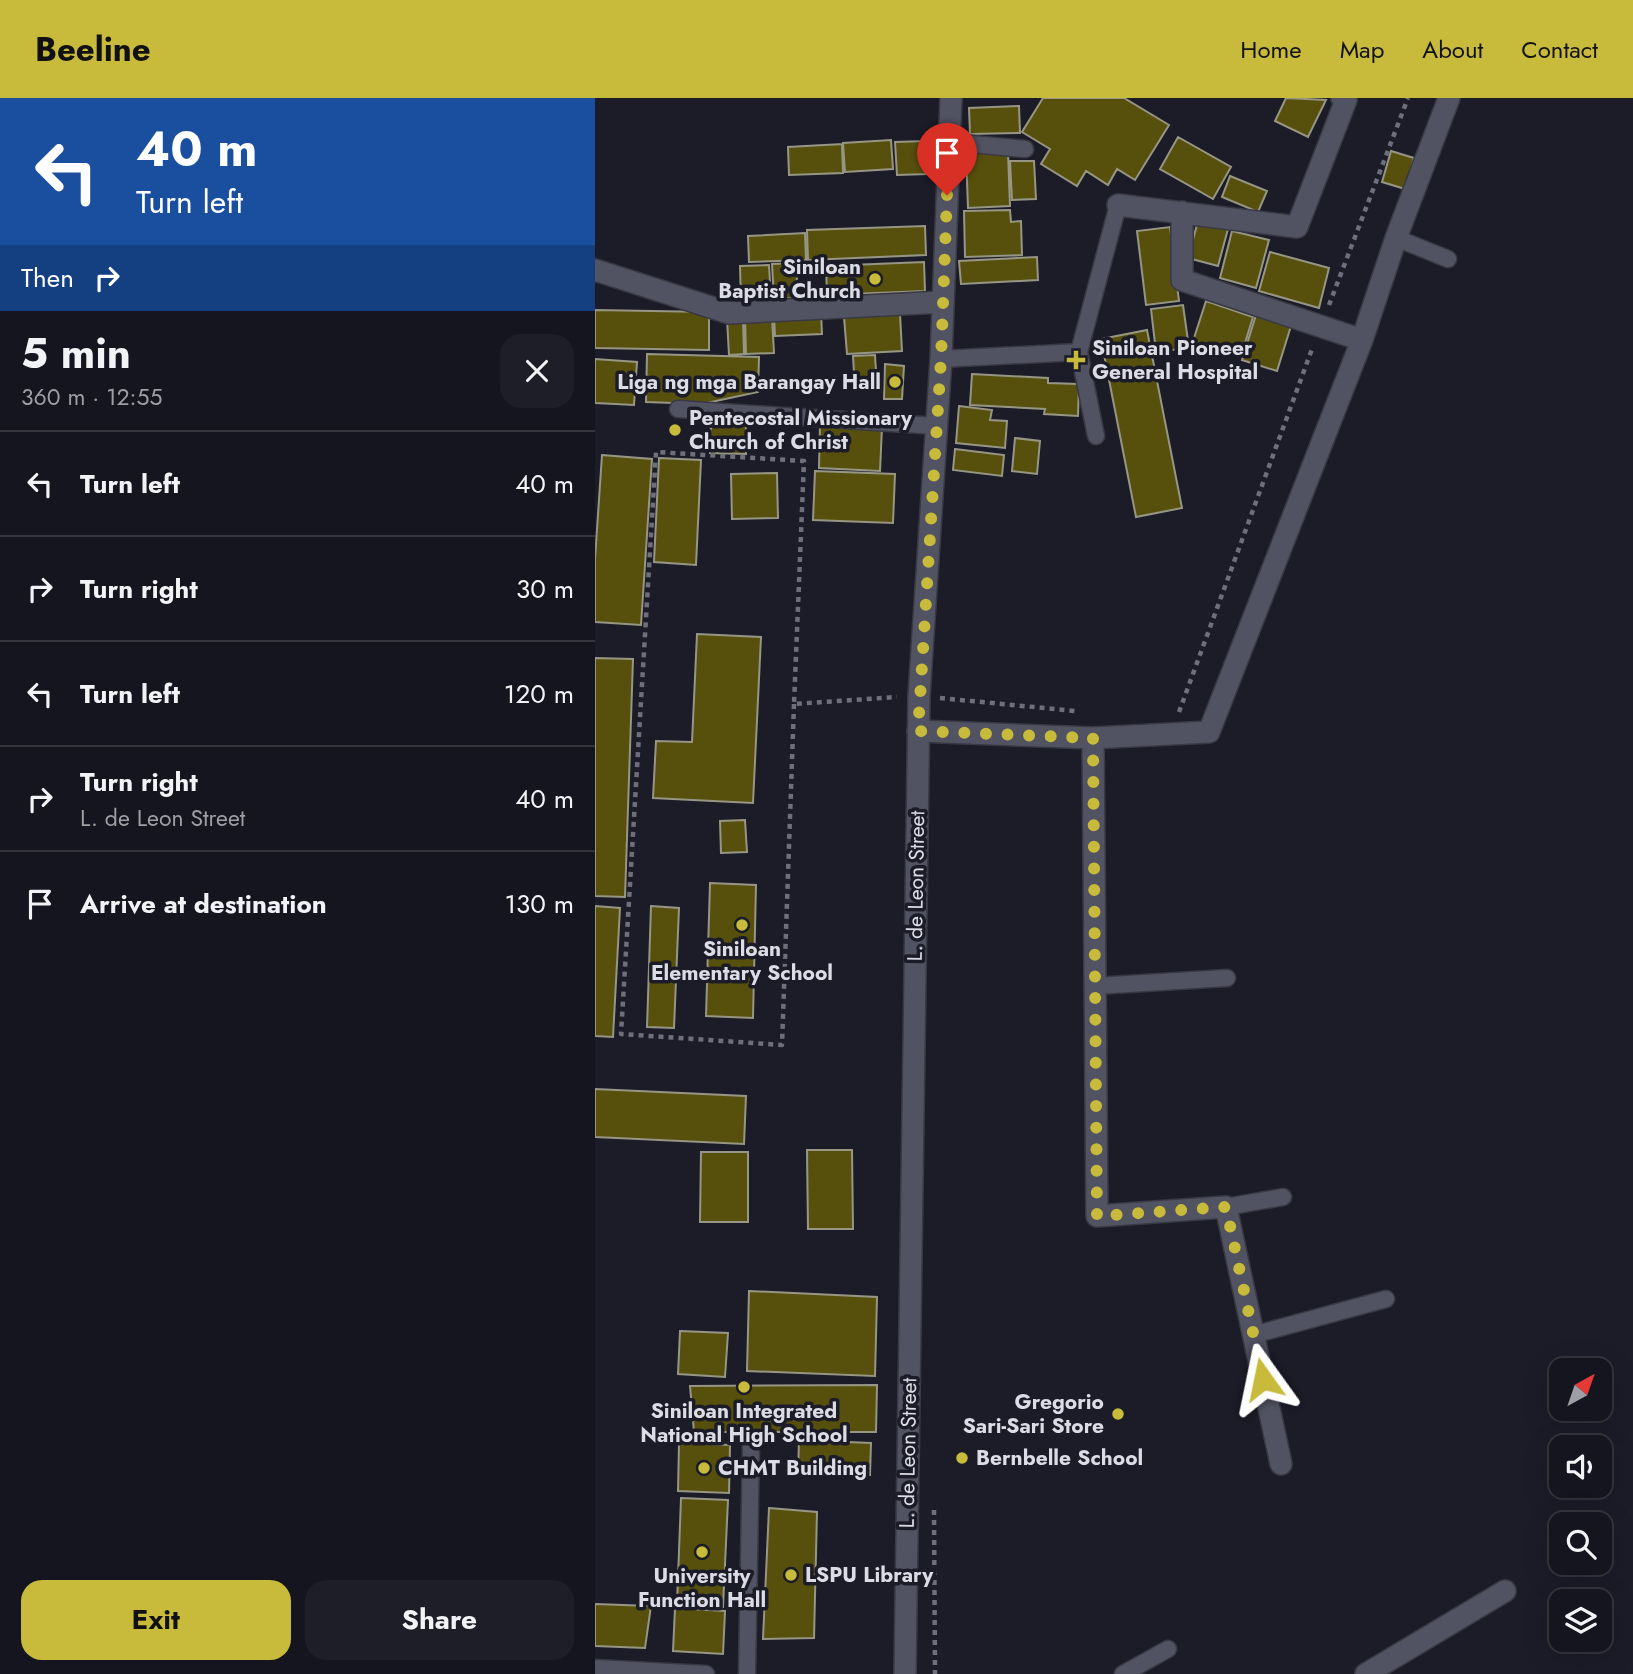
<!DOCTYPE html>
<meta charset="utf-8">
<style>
:root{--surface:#14151e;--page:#1d1e27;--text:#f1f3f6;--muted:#9d9fa4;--line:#33343c;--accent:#c8bb3b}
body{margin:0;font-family:Jost,sans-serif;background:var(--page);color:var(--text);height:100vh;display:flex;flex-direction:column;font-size:26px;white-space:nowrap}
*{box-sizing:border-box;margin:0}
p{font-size:23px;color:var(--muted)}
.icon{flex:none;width:38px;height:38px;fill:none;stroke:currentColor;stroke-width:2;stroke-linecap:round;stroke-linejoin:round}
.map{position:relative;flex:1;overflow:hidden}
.details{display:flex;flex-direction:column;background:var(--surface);width:595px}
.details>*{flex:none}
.hud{background:#1a4fa0;color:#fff;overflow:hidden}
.needle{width:46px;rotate:40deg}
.controls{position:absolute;left:954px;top:1260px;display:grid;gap:14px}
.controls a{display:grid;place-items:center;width:63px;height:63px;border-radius:14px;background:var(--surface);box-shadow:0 7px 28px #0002,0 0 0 2px var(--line);font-size:35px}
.pin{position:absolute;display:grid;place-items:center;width:60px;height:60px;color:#fff;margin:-72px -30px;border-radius:50% 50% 50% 0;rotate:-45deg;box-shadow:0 0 7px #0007}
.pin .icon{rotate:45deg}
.me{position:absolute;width:77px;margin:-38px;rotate:348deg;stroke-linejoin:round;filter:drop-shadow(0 0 5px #0008)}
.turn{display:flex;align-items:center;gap:24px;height:147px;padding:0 21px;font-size:32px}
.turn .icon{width:91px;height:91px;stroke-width:2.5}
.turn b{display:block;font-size:49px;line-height:60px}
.then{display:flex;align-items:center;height:66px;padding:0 21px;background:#0003;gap:14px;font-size:26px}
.round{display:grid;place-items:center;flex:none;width:74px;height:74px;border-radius:21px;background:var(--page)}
.overview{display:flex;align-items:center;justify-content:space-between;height:119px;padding:0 21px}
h1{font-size:42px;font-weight:700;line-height:52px}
.cta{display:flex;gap:14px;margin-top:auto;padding:14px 21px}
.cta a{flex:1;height:80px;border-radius:21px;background:var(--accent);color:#111;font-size:28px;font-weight:700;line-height:80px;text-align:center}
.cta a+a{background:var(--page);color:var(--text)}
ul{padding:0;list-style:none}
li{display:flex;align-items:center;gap:21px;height:105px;padding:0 21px;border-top:2px solid var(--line)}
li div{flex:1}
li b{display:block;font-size:26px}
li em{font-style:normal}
header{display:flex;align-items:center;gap:42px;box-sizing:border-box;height:98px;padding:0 35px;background:var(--accent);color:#111}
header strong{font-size:33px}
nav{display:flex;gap:38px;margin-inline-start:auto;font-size:24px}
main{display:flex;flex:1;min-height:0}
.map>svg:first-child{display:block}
.building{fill:#57500d;stroke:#979685;stroke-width:2}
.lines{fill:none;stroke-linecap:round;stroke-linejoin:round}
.service-casing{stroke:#393944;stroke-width:19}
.minor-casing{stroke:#393944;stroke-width:24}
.secondary-casing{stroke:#393944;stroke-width:24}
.path{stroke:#6e6f7a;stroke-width:4.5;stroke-dasharray:5 5;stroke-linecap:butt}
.service{stroke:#525362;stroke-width:16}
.minor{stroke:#525362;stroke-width:21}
.secondary{stroke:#525362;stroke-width:21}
.route{stroke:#c8bb3b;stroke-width:12;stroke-dasharray:0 21.6}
.poi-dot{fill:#c8bb3b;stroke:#1b1c28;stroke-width:2.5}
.labels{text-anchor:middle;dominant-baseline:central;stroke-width:7;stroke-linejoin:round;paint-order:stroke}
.poi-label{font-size:21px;font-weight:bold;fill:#dbdce5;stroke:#1b1c28;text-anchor:start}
.street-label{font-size:21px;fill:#dbdce5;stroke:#1b1c28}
</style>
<header>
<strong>Beeline</strong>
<nav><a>Home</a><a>Map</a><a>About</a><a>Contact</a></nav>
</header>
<main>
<section class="details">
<div class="hud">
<div class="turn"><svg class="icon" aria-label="left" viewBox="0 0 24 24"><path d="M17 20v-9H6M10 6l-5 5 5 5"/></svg><div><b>40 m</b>Turn left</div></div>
<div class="then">Then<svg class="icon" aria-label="right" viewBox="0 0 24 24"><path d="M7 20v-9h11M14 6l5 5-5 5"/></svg></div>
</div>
<div class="overview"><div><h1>5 min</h1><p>360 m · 12:55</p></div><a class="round"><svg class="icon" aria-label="close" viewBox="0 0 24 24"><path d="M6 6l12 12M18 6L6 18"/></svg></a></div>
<ul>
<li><svg class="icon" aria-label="left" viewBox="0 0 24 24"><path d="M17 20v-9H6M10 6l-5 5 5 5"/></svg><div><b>Turn left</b></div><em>40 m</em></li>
<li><svg class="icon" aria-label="right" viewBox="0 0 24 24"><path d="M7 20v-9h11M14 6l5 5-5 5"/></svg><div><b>Turn right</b></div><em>30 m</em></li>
<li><svg class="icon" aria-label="left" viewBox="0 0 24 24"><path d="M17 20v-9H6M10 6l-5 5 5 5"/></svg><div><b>Turn left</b></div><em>120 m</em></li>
<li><svg class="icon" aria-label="right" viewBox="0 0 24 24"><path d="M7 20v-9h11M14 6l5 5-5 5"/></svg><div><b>Turn right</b><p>L. de Leon Street</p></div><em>40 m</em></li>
<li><svg class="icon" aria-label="arrive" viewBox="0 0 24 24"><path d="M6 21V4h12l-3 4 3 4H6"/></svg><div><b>Arrive at destination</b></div><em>130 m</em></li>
</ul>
<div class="cta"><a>Exit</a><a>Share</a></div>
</section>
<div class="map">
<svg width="1038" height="1576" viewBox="0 0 1038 1576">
<rect width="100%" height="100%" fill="#1b1c28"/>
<path class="building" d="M 448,0 L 529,0 L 574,27 L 540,82 L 522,71 L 513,87 L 491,73 L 482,88 L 446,66 L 455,51 L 427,34 Z
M 691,0 L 731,2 L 713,39 L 680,23 Z
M 424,8 L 425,35 L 375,36 L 374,10 Z
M 583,39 L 636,69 L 618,101 L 565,71 Z
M 296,42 L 298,71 L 250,74 L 248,45 Z
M 332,43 L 334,76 L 302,77 L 300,44 Z
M 247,46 L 248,75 L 194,77 L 193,49 Z
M 796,53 L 819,60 L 810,91 L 787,84 Z
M 413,54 L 415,108 L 373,110 L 371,55 Z
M 415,63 L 439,63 L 441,101 L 417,102 Z
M 635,78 L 672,93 L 663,114 L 627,99 Z
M 415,112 L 416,124 L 426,123 L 427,157 L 370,159 L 369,113 Z
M 603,123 L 633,131 L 623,168 L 593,160 Z
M 330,128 L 331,157 L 213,162 L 212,132 Z
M 575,129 L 584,203 L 551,207 L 542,133 Z
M 637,133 L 674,142 L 661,190 L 625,180 Z
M 210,135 L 211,162 L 154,164 L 153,138 Z
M 675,154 L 734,170 L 724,210 L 664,193 Z
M 442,159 L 443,182 L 366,186 L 364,163 Z
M 329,164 L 330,193 L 232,197 L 231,168 Z
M 201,165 L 203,200 L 179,201 L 177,166 Z
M 174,167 L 176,202 L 146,203 L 145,168 Z
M 611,203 L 658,219 L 646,258 L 598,243 Z
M 588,207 L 594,250 L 561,254 L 556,211 Z
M 0,212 L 114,214 L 114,252 L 0,250 Z
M 226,215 L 227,236 L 180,238 L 179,217 Z
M 305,216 L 307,253 L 252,256 L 249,219 Z
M 661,217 L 696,228 L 682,273 L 647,262 Z
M 177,219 L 179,255 L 151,256 L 150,220 Z
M 132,221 L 148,221 L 149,256 L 134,257 Z
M 552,232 L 587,410 L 541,419 L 506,241 Z
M 52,256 L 164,259 L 163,294 L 107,306 L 51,304 Z
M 280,257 L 282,289 L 260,291 L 258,258 Z
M 0,261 L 42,264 L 39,307 L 0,305 Z
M 290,266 L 309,268 L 307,301 L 289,301 Z
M 377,276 L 453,280 L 453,285 L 484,286 L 483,318 L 449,316 L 450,311 L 375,307 Z
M 364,308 L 397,312 L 395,322 L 412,323 L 410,350 L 361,345 Z
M 116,317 L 151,318 L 151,356 L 115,355 Z
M 225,326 L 287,329 L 285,373 L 224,370 Z
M 420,340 L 445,343 L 442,376 L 417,373 Z
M 360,351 L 409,357 L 407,378 L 358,372 Z
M 7,357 L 57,361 L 46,527 L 0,524 L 0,461 Z
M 64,360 L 106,362 L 101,467 L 59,464 Z
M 220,373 L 300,376 L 298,425 L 218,422 Z
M 182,375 L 183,420 L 137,421 L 136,376 Z
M 102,536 L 166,539 L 158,705 L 58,700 L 61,643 L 97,644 Z
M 0,560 L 38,561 L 30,799 L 0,798 Z
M 150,722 L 152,754 L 126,755 L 125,723 Z
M 115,785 L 161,787 L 158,920 L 111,918 Z
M 0,808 L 25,810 L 18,939 L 0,938 Z
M 56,808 L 84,810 L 79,930 L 52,929 Z
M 0,991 L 151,998 L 149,1046 L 0,1039 Z
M 212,1052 L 257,1052 L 258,1131 L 213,1131 Z
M 106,1054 L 153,1054 L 153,1124 L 105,1124 Z
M 154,1193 L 282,1199 L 280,1278 L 152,1273 Z
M 85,1233 L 133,1235 L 130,1279 L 83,1276 Z
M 282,1287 L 281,1334 L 99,1334 L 95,1288 Z
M 204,1342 L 276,1345 L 275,1377 L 203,1374 Z
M 84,1345 L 135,1347 L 134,1395 L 83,1393 Z
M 86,1400 L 133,1402 L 128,1509 L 82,1506 Z
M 174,1410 L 222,1414 L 219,1540 L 168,1541 Z
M 0,1506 L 56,1508 L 50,1550 L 0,1548 Z
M 80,1510 L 130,1513 L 128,1556 L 78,1553 Z"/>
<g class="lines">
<g class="service-casing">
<path id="service" d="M 355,44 L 430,51
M 801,140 L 853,161
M 484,254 L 501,338
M 346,261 L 484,254 L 523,107
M 83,311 L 341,328
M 500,888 L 632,880
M 631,1109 L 688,1099
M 658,1237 L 791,1201
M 0,1570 L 111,1576
M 152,1576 L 156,1347
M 528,1576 L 573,1551"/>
</g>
<g class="minor-casing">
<path id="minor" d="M 523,107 L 702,129 L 751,2 L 747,0
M 587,114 L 587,182 L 767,242
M 0,172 L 134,215 L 348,204
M 323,633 L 498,640 L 614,634 L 767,242 L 801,140 L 854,0
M 498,640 L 502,1118 L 631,1109 L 686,1366
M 771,1576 L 910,1493"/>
</g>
<g class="secondary-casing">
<path id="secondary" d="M 310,1576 L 324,598 L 346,261 L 356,0"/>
</g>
<path class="path" d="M 734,207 L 813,0
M 345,600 L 480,613
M 199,606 L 187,947 L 26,936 L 61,354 L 209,363 L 199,606 L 302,599
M 584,614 L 717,251
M 339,1412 L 340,1576"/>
<use href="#service" class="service"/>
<use href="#minor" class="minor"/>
<use href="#secondary" class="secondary"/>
</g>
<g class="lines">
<path class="route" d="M 352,97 L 346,261 L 323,633 L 498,640 L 502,1118 L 631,1109 L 668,1281"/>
</g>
<g class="poi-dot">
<circle cx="280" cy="181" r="7"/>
<path d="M477.5 251.5h7v7h7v7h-7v7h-7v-7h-7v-7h7z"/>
<circle cx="300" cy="284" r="7"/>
<circle cx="80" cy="332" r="7"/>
<circle cx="147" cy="827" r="7"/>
<circle cx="149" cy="1289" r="7"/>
<circle cx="523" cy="1316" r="7"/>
<circle cx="367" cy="1360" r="7"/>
<circle cx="109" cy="1370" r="7"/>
<circle cx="107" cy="1454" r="7"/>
<circle cx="196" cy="1477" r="7"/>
</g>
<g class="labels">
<g class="poi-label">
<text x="266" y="169" text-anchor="end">Siniloan<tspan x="266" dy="24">Baptist Church</tspan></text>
<text x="497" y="250">Siniloan Pioneer<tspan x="497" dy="24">General Hospital</tspan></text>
<text x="286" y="284" text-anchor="end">Liga ng mga Barangay Hall</text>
<text x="94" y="320">Pentecostal Missionary<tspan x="94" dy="24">Church of Christ</tspan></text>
<text x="147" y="851" text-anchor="middle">Siniloan<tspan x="147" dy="24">Elementary School</tspan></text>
<text x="509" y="1304" text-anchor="end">Gregorio<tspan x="509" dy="24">Sari-Sari Store</tspan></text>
<text x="149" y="1313" text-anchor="middle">Siniloan Integrated<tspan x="149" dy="24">National High School</tspan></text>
<text x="381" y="1360">Bernbelle School</text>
<text x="123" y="1370">CHMT Building</text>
<text x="210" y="1477">LSPU Library</text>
<text x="107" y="1478" text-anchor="middle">University<tspan x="107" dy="24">Function Hall</tspan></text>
</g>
<g class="street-label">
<text transform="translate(321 788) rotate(-89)">L. de Leon Street</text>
<text transform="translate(313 1355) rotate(-89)">L. de Leon Street</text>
</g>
</g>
</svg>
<div class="controls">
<a><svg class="needle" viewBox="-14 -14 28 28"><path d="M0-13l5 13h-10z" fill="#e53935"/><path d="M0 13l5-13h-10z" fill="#9d9fa4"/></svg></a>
<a><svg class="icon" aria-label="sound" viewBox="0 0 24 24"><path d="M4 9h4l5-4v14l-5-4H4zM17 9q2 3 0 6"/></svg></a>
<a><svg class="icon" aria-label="search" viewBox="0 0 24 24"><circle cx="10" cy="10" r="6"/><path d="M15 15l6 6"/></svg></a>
<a><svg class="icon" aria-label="layers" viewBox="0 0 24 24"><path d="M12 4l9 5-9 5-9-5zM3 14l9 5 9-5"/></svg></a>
</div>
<div class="pin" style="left:352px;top:97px;background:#d93025"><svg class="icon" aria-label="arrive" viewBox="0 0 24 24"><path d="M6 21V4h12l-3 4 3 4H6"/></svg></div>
<svg class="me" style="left:668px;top:1281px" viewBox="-20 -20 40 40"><path d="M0-17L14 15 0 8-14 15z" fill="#c8bb3b" stroke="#fff" stroke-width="4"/></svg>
</div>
</main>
